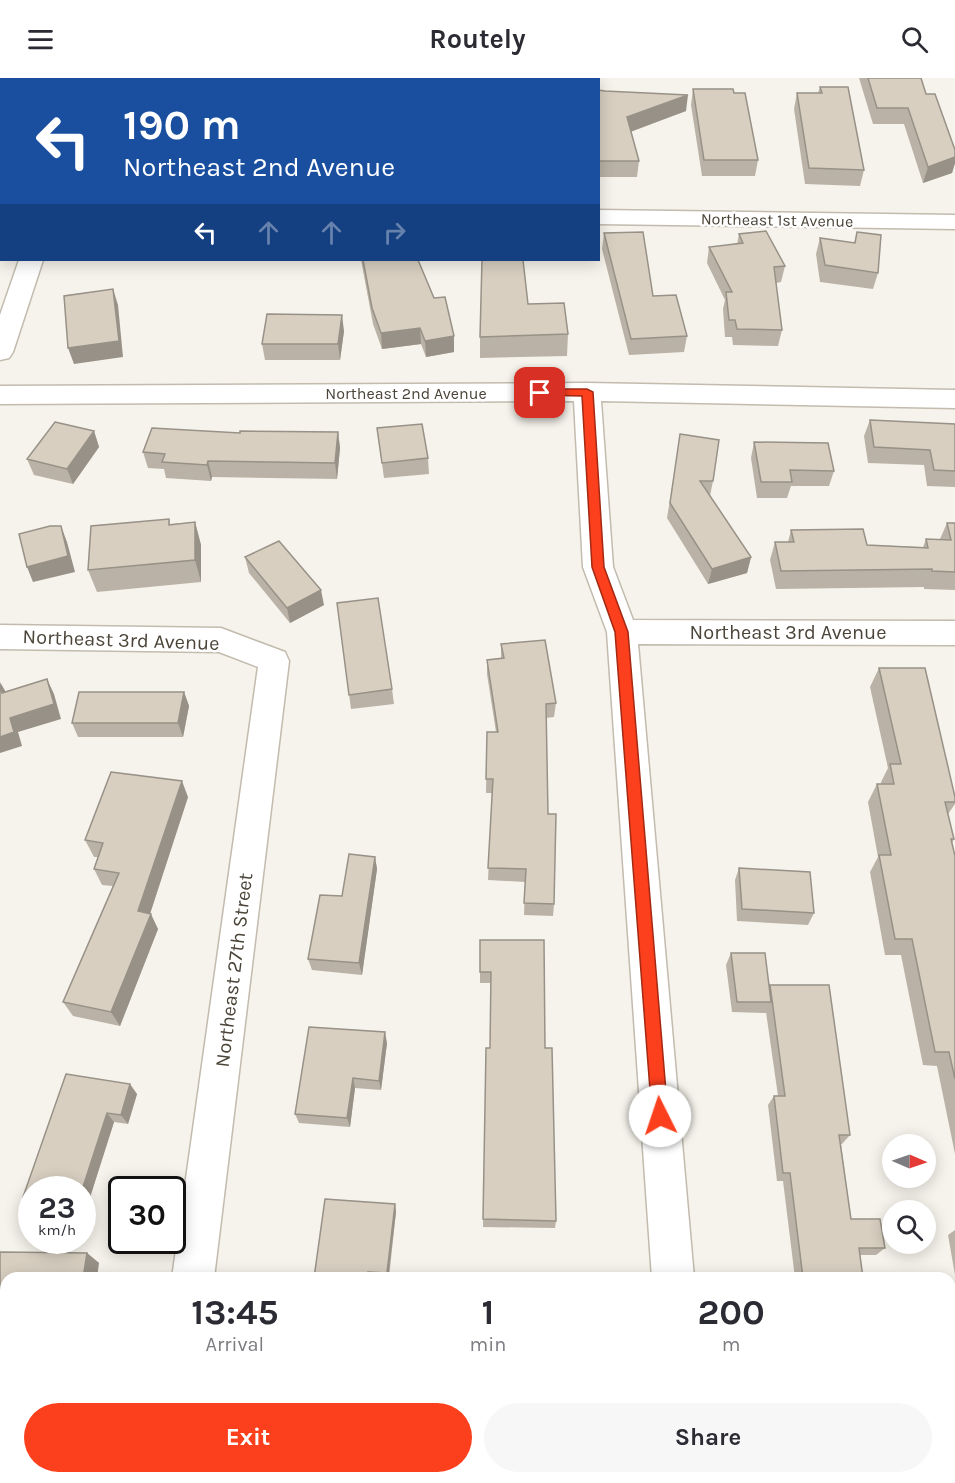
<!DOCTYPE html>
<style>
:root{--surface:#fff;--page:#f7f7f7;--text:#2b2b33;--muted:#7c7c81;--accent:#fc3f1d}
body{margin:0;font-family:Karla,sans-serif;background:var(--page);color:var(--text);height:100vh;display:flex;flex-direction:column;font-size:22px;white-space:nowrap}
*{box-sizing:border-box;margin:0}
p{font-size:20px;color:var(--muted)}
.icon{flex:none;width:33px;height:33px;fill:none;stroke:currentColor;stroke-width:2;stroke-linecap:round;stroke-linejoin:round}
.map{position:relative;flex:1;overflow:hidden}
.details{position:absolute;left:0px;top:1194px;width:956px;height:212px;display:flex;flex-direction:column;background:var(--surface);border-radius:18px 18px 0 0;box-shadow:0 3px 15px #0003}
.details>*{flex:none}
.hud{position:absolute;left:0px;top:0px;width:600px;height:183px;box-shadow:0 3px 15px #0003;background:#1a4fa0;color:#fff;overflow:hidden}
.needle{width:39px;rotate:92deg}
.controls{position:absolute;left:882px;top:1056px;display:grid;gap:12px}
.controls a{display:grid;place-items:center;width:54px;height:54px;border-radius:50%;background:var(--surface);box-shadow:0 3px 15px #0003;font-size:30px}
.speed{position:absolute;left:18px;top:1098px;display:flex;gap:12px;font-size:30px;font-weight:700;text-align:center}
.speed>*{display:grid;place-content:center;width:78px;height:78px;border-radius:50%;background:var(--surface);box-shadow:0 3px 15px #0003;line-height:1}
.speed small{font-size:15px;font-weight:400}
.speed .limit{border:3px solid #111;border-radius:9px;background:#fff;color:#111}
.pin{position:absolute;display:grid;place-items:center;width:51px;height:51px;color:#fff;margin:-26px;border-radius:12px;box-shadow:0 3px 9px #0006}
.me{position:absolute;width:66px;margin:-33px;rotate:356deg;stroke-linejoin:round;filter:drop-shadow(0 0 4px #0008)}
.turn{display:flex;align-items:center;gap:21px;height:126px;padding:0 24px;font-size:27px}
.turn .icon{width:78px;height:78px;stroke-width:2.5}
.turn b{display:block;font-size:42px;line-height:51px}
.lanes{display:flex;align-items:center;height:57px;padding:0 24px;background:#0003;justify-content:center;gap:30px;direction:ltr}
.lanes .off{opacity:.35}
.eta{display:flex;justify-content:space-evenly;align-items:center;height:102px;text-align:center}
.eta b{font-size:36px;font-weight:700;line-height:42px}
.button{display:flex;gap:12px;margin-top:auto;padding:12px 24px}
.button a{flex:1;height:69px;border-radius:36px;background:var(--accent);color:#fff;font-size:24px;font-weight:700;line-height:69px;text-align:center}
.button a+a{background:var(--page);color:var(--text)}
header{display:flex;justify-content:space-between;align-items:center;height:78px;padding:0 24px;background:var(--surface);font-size:27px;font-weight:700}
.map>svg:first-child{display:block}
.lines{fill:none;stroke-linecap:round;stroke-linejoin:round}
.minor-casing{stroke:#c2bbae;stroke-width:3}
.minor{fill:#fff;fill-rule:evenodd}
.wall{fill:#bab2a6}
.shaded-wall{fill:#979187}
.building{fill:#d8cfc1;stroke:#979187;stroke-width:1.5}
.route{fill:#fc3f1d;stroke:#a42913;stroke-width:1.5}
.labels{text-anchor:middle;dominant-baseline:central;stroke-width:5;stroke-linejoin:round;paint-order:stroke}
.far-street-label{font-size:16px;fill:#4b4439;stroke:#fff}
.street-label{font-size:20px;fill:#4b4439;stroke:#fff}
</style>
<header><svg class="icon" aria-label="menu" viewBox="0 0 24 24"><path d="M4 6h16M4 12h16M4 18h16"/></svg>Routely<svg class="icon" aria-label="search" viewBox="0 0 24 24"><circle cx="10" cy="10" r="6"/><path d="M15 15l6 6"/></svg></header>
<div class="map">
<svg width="955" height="1405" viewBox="0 0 955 1405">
<rect width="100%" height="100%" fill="#f6f3ec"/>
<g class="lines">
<g class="minor-casing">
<path id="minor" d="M 313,0 L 334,0 L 312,2 Z
M 598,132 L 955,137 L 955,151 L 598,146 Z
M 19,182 L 43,182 L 13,274 L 9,280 L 0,282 L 0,237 Z
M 587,305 L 955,312 L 955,330 L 601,323 L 613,489 L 633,542 L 955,543 L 955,567 L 638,566 L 694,1200 L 652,1200 L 607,554 L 583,489 L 574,323 L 0,326 L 0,308 Z
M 0,547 L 221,550 L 285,574 L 289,583 L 214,1200 L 172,1200 L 258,589 L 219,574 L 0,571 Z
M 144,1400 L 190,1400 L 189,1405 L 143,1405 Z
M 665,1400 L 710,1400 L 712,1405 L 666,1405 Z"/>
</g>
<use href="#minor" class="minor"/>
</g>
<path class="wall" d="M 64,0 L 271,0 L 269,2 L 259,1 L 258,2 L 63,2 Z
M 859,0 L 921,0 L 926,16 L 955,72 L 955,85 L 952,95 L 923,105 L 904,46 L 873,46 Z
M 820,9 L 864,92 L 860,108 L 805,106 L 794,31 L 797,15 L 818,15 Z
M 693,11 L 758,82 L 755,98 L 702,98 L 691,27 Z
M 598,12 L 686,33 L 630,53 L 639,83 L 637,99 L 598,99 Z
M 857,154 L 878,195 L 873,211 L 820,204 L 816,176 L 820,160 L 854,165 Z
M 604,155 L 653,218 L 687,258 L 684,274 L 629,277 L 602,171 Z
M 739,156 L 785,188 L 781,204 L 776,205 L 782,252 L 778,268 L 733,267 L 732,259 L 725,259 L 723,231 L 725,222 L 707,185 L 709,169 L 737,166 Z
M 361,182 L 418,182 L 434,220 L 454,274 L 426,279 L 421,266 L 382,271 L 373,246 Z
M 528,226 L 568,256 L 567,278 L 480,280 L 480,259 Z
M 344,253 L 340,282 L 265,282 L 262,266 Z
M 870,342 L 955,346 L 955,409 L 927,408 L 924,387 L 868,385 L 864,358 Z
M 377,350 L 428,380 L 429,396 L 384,400 Z
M 94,353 L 99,369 L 73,406 L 34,397 L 27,381 Z
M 338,354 L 340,370 L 337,401 L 212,399 L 211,403 L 166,400 L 164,391 L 148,390 L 143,374 L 240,355 Z
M 754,364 L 834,393 L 829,408 L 791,408 L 787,420 L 757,420 L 751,380 Z
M 678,372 L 713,403 L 710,418 L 751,479 L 747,495 L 708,506 L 667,440 Z
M 169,441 L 170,446 L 195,444 L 201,467 L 201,504 L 97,514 L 88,492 Z
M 947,445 L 955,445 L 955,512 L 924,511 L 924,509 L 776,511 L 770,482 L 775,464 L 788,464 L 791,452 L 867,467 L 923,469 L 926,461 L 940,461 Z
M 245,479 L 324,527 L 290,545 L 249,495 Z
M 337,525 L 392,611 L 394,626 L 351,631 Z
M 501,566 L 556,625 L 554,639 L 546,640 L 548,736 L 554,826 L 553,838 L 524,837 L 525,804 L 488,802 L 492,715 L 486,715 L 487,654 L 496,654 L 487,596 L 487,582 L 501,581 Z
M 879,590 L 955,719 L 955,726 L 948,736 L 954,761 L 952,765 L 955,778 L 955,1076 L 937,988 L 923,987 L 901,877 L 885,877 L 870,794 L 878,779 L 868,724 L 877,706 L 881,706 L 881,704 L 888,690 L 870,609 Z
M 184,614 L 189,628 L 183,659 L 78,659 L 72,645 Z
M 188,719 L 150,836 L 158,851 L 120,948 L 73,938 L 63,924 L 113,808 L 102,807 L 94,791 L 98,779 L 94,779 L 85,762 Z
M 375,779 L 377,791 L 362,897 L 312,892 L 308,881 L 342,818 Z
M 739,790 L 814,835 L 808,847 L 737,843 L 735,802 Z
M 480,862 L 545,970 L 556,1143 L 555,1150 L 483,1149 L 486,970 L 490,970 L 491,905 L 480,905 Z
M 731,875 L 769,907 L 850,1057 L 842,1066 L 841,1066 L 851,1141 L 885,1170 L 876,1177 L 860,1177 L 863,1200 L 795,1200 L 783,1103 L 777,1103 L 768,1027 L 774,1018 L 778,1018 L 766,934 L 766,935 L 732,934 L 726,887 Z
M 387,965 L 381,1012 L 355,1010 L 350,1049 L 299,1045 L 295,1036 Z
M 66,996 L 137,1016 L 128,1046 L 114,1044 L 85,1135 L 82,1135 L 82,1112 L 32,1112 L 32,1126 L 23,1119 Z
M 395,1126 L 396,1134 L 389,1200 L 314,1200 Z
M 955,1152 L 955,1197 L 948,1157 Z
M 0,1174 L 87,1175 L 99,1185 L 6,1200 L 6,1349 L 0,1349 Z
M 825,1400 L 873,1400 L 874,1405 L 826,1405 Z"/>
<path class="shaded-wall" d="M 238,0 L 259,0 L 259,1 L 258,2 L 236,2 Z
M 688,17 L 686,33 L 625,56 L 627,39 Z
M 955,79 L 955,85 L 952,95 L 923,105 L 928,89 Z
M 113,211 L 118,227 L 123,279 L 74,286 L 68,270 Z
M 342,237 L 344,253 L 340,282 L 338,266 Z
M 420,250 L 421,266 L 382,271 L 381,255 Z
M 454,258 L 454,274 L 426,279 L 425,263 Z
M 94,353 L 99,369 L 73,406 L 67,391 Z
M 338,354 L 340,370 L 337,401 L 335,385 Z
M 208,383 L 212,399 L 211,403 L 207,387 Z
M 195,444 L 201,467 L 201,504 L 195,482 Z
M 61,448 L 67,464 L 75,494 L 33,504 L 27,489 Z
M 751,479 L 747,495 L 708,506 L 712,491 Z
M 321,512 L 324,527 L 290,545 L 287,530 Z
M 47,601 L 54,616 L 61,641 L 18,654 L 22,668 L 0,675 L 0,659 L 10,640 Z
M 0,604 L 7,616 L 2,615 Z
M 184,614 L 189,628 L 183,659 L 178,645 Z
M 182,703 L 188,719 L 146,848 L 151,836 L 158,851 L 120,948 L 111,934 L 138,833 Z
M 375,779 L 377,791 L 362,897 L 359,885 Z
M 385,954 L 387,965 L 381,1012 L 379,1003 Z
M 353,1000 L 355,1010 L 350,1049 L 347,1040 Z
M 130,1006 L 137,1016 L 128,1046 L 121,1037 Z
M 107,1035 L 114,1044 L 85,1135 L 82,1133 L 82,1112 Z
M 395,1126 L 396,1134 L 388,1200 L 387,1195 Z
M 87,1175 L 99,1185 L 97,1200 L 83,1200 Z
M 40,1400 L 54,1402 L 54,1405 L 39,1405 Z
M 349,1400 L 353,1400 L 354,1405 L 349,1405 Z"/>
<path class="building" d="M 64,0 L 238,0 L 236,2 L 215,2 L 210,0 L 208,2 L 63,2 Z
M 366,0 L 406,0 L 405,2 L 365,2 Z
M 868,0 L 921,0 L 926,16 L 935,16 L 955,72 L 955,79 L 928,89 L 908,30 L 877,30 Z
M 820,9 L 848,9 L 864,92 L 809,90 L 797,15 L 822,15 Z
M 693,11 L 733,11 L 734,15 L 745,15 L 758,82 L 704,82 Z
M 598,12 L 605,13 L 688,17 L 627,39 L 639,83 L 598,83 Z
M 766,153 L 785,188 L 774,189 L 782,252 L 737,251 L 735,242 L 729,242 L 726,214 L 732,214 L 709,169 L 743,165 L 739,156 Z
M 643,154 L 653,218 L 676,217 L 687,258 L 631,261 L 604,155 Z
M 857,154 L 881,157 L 878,195 L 825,187 L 820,160 L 855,165 Z
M 363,182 L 418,182 L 434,220 L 445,219 L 454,258 L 425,263 L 420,250 L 381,255 L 372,230 Z
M 482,182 L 523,182 L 528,226 L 564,225 L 568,256 L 480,259 Z
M 113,211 L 119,263 L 68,270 L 64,218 Z
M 267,236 L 342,237 L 338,266 L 262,266 Z
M 870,342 L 955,346 L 955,393 L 934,392 L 930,372 L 874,369 Z
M 55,344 L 94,353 L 67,391 L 27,381 Z
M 422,346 L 428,380 L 382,385 L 377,350 Z
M 152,350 L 240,355 L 240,353 L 338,354 L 335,385 L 208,383 L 207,387 L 162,384 L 165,376 L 143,374 Z
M 680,356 L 719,362 L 713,403 L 700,403 L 751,479 L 712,491 L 670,425 Z
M 754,364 L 828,365 L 834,393 L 790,392 L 792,404 L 761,404 Z
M 169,441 L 169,447 L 195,444 L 195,482 L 88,492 L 91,448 Z
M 947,445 L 955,445 L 955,494 L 932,493 L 932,491 L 781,493 L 775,464 L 794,464 L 791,452 L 863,451 L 867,467 L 928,470 L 926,461 L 951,462 Z
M 50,448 L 61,448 L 68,478 L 27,489 L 19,456 Z
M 279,463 L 321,512 L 287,530 L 245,479 Z
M 378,520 L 392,611 L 349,617 L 337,525 Z
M 545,562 L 556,625 L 546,626 L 548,736 L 556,736 L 554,826 L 524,825 L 526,791 L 488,790 L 493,701 L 486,701 L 487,654 L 498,654 L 487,582 L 504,580 L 501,566 Z
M 879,590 L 925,590 L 955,719 L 955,724 L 945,724 L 954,761 L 951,761 L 955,778 L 955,1001 L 949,974 L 935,974 L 912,861 L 895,861 L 879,777 L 891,777 L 877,706 L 894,706 L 890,686 L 901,686 Z
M 47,601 L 54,626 L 10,640 L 14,654 L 0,659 L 0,606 L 2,615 Z
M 79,614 L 184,614 L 178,645 L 72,645 Z
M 111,694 L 182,703 L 138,833 L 151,836 L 111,934 L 63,924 L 119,795 L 94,791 L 103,765 L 85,762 Z
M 349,776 L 375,779 L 359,885 L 308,881 L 320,817 L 342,818 Z
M 739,790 L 810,794 L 814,835 L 742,831 Z
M 480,862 L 544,862 L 545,970 L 552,970 L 556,1143 L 483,1141 L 486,970 L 490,970 L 491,894 L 480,894 Z
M 731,875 L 765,875 L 771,924 L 737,924 Z
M 770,907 L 829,907 L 850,1057 L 839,1057 L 851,1141 L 880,1141 L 885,1170 L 859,1170 L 863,1200 L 803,1200 L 790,1095 L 783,1095 L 774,1018 L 785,1018 Z
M 309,949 L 385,954 L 379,1003 L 353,1000 L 347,1040 L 295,1036 Z
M 66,996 L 130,1006 L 121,1037 L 107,1035 L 82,1112 L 32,1112 L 32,1120 L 23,1119 Z
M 325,1121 L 395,1126 L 387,1195 L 368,1194 L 368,1200 L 314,1200 Z
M 0,1174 L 87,1175 L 83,1200 L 6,1200 L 6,1344 L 0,1344 Z
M 527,1197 L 568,1198 L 568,1200 L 527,1200 Z
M 0,1399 L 6,1400 L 40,1400 L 39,1405 L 0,1405 Z
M 283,1400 L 349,1400 L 349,1405 L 283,1405 Z
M 834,1400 L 873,1400 L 874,1405 L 835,1405 Z
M 478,1402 L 522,1405 L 477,1405 Z"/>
<path class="route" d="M 540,311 L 587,311 L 593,314 L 604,489 L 628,554 L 668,1038 L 666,1044 L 660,1046 L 654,1044 L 652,1038 L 615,554 L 592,489 L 582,318 L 537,317 L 535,315 Z"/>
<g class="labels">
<g class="far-street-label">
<text transform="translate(777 142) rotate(1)">Northeast 1st Avenue</text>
<text x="406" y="315">Northeast 2nd Avenue</text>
</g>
<g class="street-label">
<text x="788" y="554">Northeast 3rd Avenue</text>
<text transform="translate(121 562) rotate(2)">Northeast 3rd Avenue</text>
<text transform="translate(234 892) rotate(-83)">Northeast 27th Street</text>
</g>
</g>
</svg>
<div class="controls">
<a><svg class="needle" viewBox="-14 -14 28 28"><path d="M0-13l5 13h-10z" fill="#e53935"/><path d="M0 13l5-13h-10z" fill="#7c7c81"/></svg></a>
<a><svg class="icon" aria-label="search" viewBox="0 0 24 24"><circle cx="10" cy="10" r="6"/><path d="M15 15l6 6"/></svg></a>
</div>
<div class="speed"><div>23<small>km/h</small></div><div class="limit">30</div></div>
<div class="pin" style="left:540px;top:315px;background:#d93025"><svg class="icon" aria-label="arrive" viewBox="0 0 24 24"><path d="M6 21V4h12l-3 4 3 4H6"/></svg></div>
<svg class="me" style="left:660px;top:1038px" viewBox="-20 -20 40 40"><circle r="19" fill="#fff"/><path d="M0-13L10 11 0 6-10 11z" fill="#fc3f1d"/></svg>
<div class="hud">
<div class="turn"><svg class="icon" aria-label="left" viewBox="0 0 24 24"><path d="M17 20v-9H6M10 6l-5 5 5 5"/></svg><div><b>190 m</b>Northeast 2nd Avenue</div></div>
<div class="lanes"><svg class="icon" aria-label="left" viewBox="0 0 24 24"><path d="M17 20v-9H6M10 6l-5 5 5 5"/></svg><svg class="icon off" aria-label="ahead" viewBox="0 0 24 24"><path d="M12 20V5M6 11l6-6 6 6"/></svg><svg class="icon off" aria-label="ahead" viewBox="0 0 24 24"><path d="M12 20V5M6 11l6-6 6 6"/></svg><svg class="icon off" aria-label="right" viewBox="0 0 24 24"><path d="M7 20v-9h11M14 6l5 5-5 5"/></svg></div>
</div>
<section class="details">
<div class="eta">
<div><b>13:45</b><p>Arrival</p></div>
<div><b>1</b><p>min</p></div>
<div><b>200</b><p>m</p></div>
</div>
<div class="button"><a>Exit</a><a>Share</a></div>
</section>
</div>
